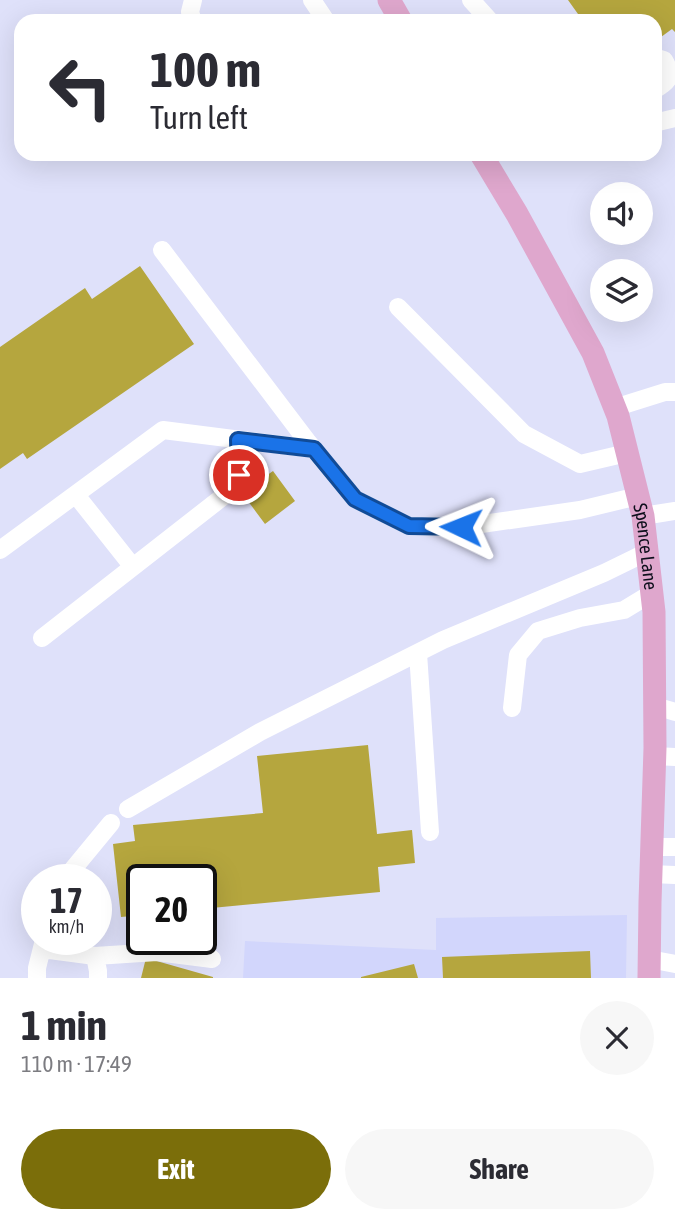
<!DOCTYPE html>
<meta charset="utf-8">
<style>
:root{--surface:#fff;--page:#f7f7f7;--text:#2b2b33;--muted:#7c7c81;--accent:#7b6e0a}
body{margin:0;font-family:"Asap Condensed",sans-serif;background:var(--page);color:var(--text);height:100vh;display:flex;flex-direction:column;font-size:26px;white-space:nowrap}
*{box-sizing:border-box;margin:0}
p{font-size:23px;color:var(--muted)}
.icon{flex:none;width:38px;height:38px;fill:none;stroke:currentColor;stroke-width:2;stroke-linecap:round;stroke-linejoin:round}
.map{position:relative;height:978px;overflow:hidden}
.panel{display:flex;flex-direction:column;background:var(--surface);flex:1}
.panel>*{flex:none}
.banner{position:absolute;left:14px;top:14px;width:648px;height:147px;border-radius:21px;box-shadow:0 7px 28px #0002;background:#fff;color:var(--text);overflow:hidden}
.controls{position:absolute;left:590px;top:182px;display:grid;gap:14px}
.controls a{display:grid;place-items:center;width:63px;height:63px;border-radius:50%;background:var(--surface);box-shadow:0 7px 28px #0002;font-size:35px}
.speed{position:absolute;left:21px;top:864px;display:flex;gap:14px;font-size:35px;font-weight:700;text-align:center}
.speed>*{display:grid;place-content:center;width:91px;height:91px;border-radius:50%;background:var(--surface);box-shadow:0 7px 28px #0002;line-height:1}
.speed small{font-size:18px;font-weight:400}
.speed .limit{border:4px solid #111;border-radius:10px;background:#fff;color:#111}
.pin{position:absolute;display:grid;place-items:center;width:60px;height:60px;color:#fff;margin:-30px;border:4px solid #fff;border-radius:50%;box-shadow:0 2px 7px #0007}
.me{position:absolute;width:77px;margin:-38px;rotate:272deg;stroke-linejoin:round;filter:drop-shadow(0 0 5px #0008)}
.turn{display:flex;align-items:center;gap:24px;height:147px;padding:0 21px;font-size:32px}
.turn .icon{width:91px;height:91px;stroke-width:2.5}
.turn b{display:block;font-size:49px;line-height:60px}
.round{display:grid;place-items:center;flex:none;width:74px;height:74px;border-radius:37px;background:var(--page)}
.summary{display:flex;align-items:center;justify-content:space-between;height:119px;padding:0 21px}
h1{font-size:42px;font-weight:700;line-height:52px}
.action{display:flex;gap:14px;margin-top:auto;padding:14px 21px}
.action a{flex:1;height:80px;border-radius:42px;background:var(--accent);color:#fff;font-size:28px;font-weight:700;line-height:80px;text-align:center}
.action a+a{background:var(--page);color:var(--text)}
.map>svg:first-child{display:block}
.built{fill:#d2d6fc}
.building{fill:#b5a63e}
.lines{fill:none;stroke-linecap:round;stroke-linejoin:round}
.minor{stroke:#fff;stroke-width:18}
.major{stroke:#dfa7cd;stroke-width:23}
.route-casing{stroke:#114b97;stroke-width:18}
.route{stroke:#1a73e8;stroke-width:12}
.labels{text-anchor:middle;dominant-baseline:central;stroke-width:6;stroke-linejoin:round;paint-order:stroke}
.street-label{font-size:19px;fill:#0e0f1c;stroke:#dfe1fa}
</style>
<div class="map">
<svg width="675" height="978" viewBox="0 0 675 978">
<rect width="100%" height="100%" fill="#dfe1fa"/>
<path class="built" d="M 627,915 L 626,978 L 243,978 L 245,941 L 436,950 L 436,918 Z"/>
<path class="building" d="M 568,0 L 675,0 L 675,32 L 672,29 L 661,37 L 658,33 L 654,35 L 654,21 L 583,21 Z
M 140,266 L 194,344 L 27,459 L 23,453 L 0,469 L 0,347 L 85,288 L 92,299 Z
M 273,471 L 295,501 L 265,524 L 242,493 Z
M 368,745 L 377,834 L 412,830 L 415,863 L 378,867 L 380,892 L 201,909 L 201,880 L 142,880 L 142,915 L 121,917 L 113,844 L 135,841 L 133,825 L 263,813 L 257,756 Z
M 590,951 L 591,978 L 443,978 L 442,957 Z
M 146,958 L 213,977 L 213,978 L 141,978 Z
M 414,964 L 418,978 L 361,978 L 361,977 Z"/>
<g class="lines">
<path class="minor" d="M 193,0 L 190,12 L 193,21
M 312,0 L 326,21
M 471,0 L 490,21
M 654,57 L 664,60 C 674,77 669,81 654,90
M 654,123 L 675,118
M 162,250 L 307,441 L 355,499 L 409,526 L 461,527 L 580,510 L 638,496
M 398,307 L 524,434 L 580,464 L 627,453
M 614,408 L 665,392 L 675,392
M 76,495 L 133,567
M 643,516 L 675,511
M 0,550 L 163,430 L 314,449
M 42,638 L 234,488 L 239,475 L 238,440
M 418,653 L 430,832
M 655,706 L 675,712
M 512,708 L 518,655 L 538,631 L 580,618 L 624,610 L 652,593
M 655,756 L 675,757
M 128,809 L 260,732 L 443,640 L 604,573 L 647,552
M 652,847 L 675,847
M 651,874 L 675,875
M 64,880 L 111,823
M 42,949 L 95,956 L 98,971 L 98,978
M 95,956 L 157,952 L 212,959
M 649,959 L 675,964
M 37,978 L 37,968 L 44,940"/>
<g class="major">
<path d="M 389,0 L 401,21"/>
<path id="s1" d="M 481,154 L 517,214 L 593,353 L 618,416 L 643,516 L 654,612 L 655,748 L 650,902 L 649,978"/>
</g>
</g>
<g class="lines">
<g class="route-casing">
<path id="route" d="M 239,475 L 238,440 L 314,449 L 355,499 L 409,526 L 461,527"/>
</g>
<use href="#route" class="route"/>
</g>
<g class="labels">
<g class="street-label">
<text stroke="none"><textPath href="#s1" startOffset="430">Spence Lane</textPath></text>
</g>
</g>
</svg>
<div class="controls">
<a><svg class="icon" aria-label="sound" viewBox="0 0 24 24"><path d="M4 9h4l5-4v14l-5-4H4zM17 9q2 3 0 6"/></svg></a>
<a><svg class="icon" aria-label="layers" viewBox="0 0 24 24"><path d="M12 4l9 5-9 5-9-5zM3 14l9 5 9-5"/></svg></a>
</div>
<div class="speed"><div>17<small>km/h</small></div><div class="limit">20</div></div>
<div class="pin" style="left:239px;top:475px;background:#d93025"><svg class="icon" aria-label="arrive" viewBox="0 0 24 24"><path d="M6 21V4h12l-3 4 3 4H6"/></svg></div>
<svg class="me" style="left:461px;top:527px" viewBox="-20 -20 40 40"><path d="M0-17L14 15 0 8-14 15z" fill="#1a73e8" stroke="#fff" stroke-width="4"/></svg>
<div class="banner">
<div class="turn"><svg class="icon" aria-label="left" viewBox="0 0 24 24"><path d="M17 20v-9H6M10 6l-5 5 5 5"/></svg><div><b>100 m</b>Turn left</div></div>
</div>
</div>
<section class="panel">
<div class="summary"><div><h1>1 min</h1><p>110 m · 17:49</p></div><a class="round"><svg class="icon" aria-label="close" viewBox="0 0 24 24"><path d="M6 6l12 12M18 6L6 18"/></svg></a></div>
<div class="action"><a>Exit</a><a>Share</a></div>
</section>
